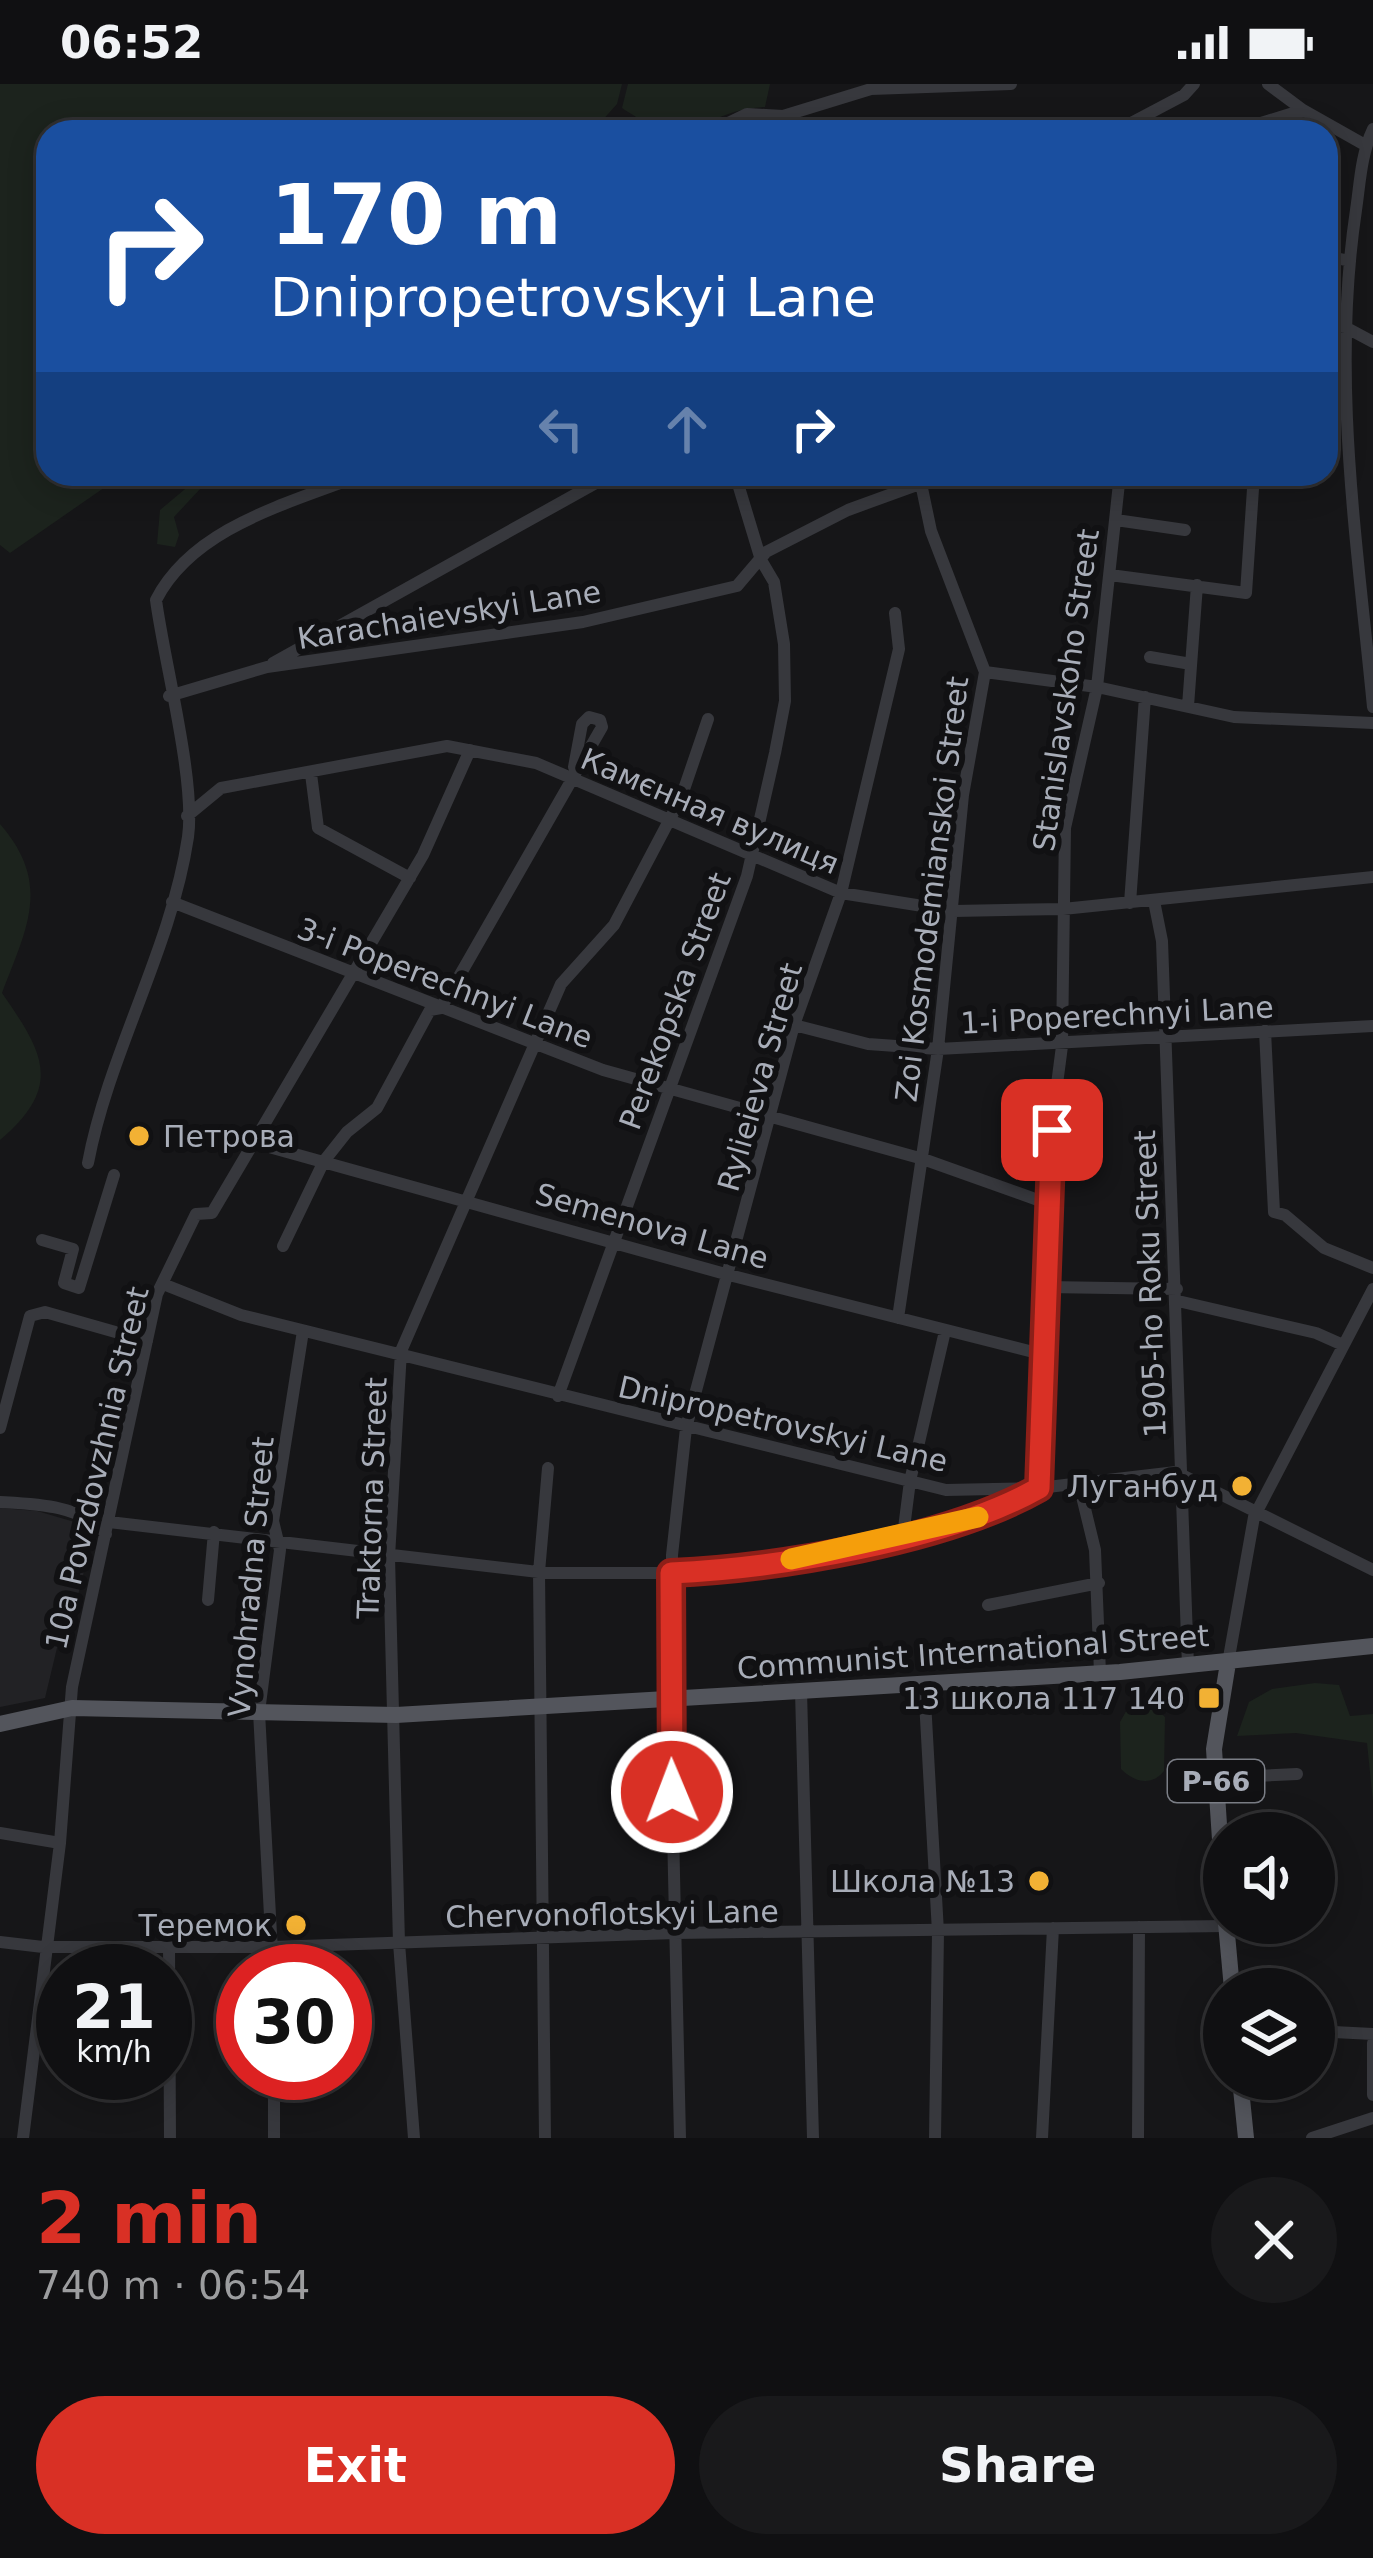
<!DOCTYPE html>
<meta charset="utf-8">
<style>
:root{--surface:#101012;--page:#19191b;--text:#f1f3f6;--muted:#9c9d9f;--line:#303032;--accent:#d93025}
body{margin:0;font-family:"DejaVu Sans",sans-serif;background:var(--page);color:var(--text);height:100vh;display:flex;flex-direction:column;font-size:45px;white-space:nowrap}
*{box-sizing:border-box;margin:0}
p{font-size:39px;color:var(--muted)}
.icon{flex:none;width:66px;height:66px;fill:none;stroke:currentColor;stroke-width:2;stroke-linecap:round;stroke-linejoin:round}
.map{position:relative;height:2054px;overflow:hidden}
.panel{display:flex;flex-direction:column;background:var(--surface);flex:1}
.panel>*{flex:none}
.top-card{position:absolute;left:36px;top:36px;width:1302px;height:366px;border-radius:36px;box-shadow:0 6px 30px #0003,0 0 0 3px var(--line);background:#1a4fa0;color:#fff;overflow:hidden}
.controls{position:absolute;left:1203px;top:1728px;display:grid;gap:24px}
.controls a{display:grid;place-items:center;width:132px;height:132px;border-radius:50%;background:var(--surface);box-shadow:0 6px 30px #0003,0 0 0 3px var(--line);font-size:60px}
.speed{position:absolute;left:36px;top:1860px;display:flex;gap:24px;font-size:60px;font-weight:700;text-align:center}
.speed>*{display:grid;place-content:center;width:156px;height:156px;border-radius:50%;background:var(--surface);box-shadow:0 6px 30px #0003,0 0 0 3px var(--line);line-height:1}
.speed small{font-size:30px;font-weight:400}
.speed .limit{border:18px solid #d22;background:#fff;color:#111}
.pin{position:absolute;display:grid;place-items:center;width:102px;height:102px;color:#fff;margin:-51px;border-radius:24px;box-shadow:0 6px 18px #0006}
.me{position:absolute;width:132px;margin:-66px;rotate:359deg;stroke-linejoin:round;filter:drop-shadow(0 0 9px #0008)}
.turn{display:flex;align-items:center;gap:42px;height:252px;padding:0 36px;font-size:54px}
.turn .icon{width:156px;height:156px;stroke-width:2.5}
.turn b{display:block;font-size:84px;line-height:102px}
.lanes{display:flex;align-items:center;height:114px;padding:0 36px;background:#0003;justify-content:center;gap:60px;direction:ltr}
.lanes .off{opacity:.35}
.round{display:grid;place-items:center;flex:none;width:126px;height:126px;border-radius:63px;background:var(--page)}
.overview{display:flex;align-items:center;justify-content:space-between;height:204px;padding:0 36px}
h1{font-size:72px;font-weight:700;line-height:90px;color:var(--accent)}
.button{display:flex;gap:24px;margin-top:auto;padding:24px 36px}
.button a{flex:1;height:138px;border-radius:72px;background:var(--accent);color:#fff;font-size:48px;font-weight:700;line-height:138px;text-align:center}
.button a+a{background:var(--page);color:var(--text)}
.status{display:flex;justify-content:space-between;align-items:center;height:84px;padding:0 60px;background:var(--surface);direction:ltr}
.status svg{height:33px;fill:currentColor}
.map>svg:first-child{display:block}
.built{fill:#222225}
.green{fill:#1c231d}
.lines{fill:none;stroke-linecap:round;stroke-linejoin:round}
.minor{stroke:#37383d;stroke-width:12}
.major{stroke:#53555c;stroke-width:16}
.route-casing{stroke:#8d1f18;stroke-width:30}
.route{stroke:#d93025;stroke-width:21}
.slow{stroke:#f59e0b;stroke-width:21}
.poi-dot{fill:#f2b134;stroke:#111113;stroke-width:4.5}
.labels{text-anchor:middle;dominant-baseline:central;stroke-width:12;stroke-linejoin:round;paint-order:stroke}
.shield{fill:#111113;stroke:#7b7e86;stroke-width:3}
.shield-label{font-size:27px;font-weight:bold;fill:#a8adb8}
.street-label{font-size:30px;fill:#a8adb8;stroke:#111113}
.poi-label{font-size:30px;fill:#a8adb8;stroke:#111113;text-anchor:end}
</style>
<div class="status"><b>06:52</b><svg viewBox="0 0 49 12"><path d="M0 12V9h3v3zM5 12V6h3v6zM10 12V3h3v9zM15 12V0h3v12zM26 1h20v11H26zM47 4h2v5h-2z"/></svg></div>
<div class="map">
<svg width="1373" height="2054" viewBox="0 0 1373 2054">
<rect width="100%" height="100%" fill="#161618"/>
<path class="built" d="M 0,1424 L 37,1427 L 95,1444 L 77,1515 L 67,1522 L 45,1614 L 0,1623 Z"/>
<path class="green" d="M 0,0 L 622,0 L 617,20 L 592,48 L 48,48 L 48,390 L 124,390 L 10,469 L 0,461 Z
M 628,0 L 770,0 L 765,23 C 692,27 699,75 622,24 Z
M 203,390 L 214,390 L 174,433 L 179,451 L 175,463 L 157,460 L 160,426 Z
M 0,740 C 52,800 27,843 2,909 C 42,967 65,1001 0,1056 Z
M 1315,1599 L 1339,1601 L 1350,1632 L 1373,1630 L 1373,1718 L 1367,1659 L 1296,1649 L 1237,1652 L 1249,1618 L 1272,1605 Z
M 1139,1620 L 1152,1621 L 1165,1633 L 1164,1687 C 1151,1703 1134,1698 1121,1685 L 1120,1638 L 1128,1624 Z"/>
<g class="lines">
<path class="minor" d="M 1268,0 L 1303,26
M 1373,45 C 1361,70 1360,99 1356,126 C 1331,292 1357,457 1373,623
M 710,48 L 747,30 L 783,32 L 871,5 L 1011,0
M 1114,48 L 1184,11 L 1194,0
M 1232,48 L 1303,26 L 1365,61
M 1326,172 L 1350,177
M 1326,241 L 1345,243 L 1373,258
M 1116,436 L 1185,446
M 1110,491 L 1246,509 L 1254,390
M 1150,573 L 1191,580
M 273,579 L 612,390
M 985,588 L 1097,603 L 1234,633 L 1373,639
M 169,612 L 267,583 L 583,538 L 737,502 L 766,468 L 848,426 L 947,390
M 1188,622 L 1197,501
M 311,690 L 318,744 L 410,794
M 187,732 L 221,704 L 447,662 L 536,679 L 841,809 L 954,827 L 1063,825 L 1373,793
M 1154,817 L 1162,857 L 1188,1582
M 172,818 L 603,986 L 923,1075 L 1049,1120
M 1130,819 L 1145,613
M 794,941 L 868,960 L 938,965 L 1373,942
M 1265,947 L 1274,1128 L 1285,1131 L 1324,1164 L 1373,1184
M 251,1058 L 729,1191 L 1041,1270
M 88,1079 C 109,968 171,866 188,753 C 196,697 164,577 156,516 C 194,442 291,419 364,390
M 42,1156 L 73,1165 L 64,1199 L 79,1204 L 114,1091
M 283,1162 L 324,1077 L 347,1048 L 377,1024 L 430,926 L 441,924 L 602,643 L 600,636 L 589,633 L 582,640 L 574,683
M 163,1200 L 241,1231 L 946,1406 L 1039,1404 L 1176,1388 L 1373,1486
M 1046,1203 L 1177,1205
M 1178,1217 L 1316,1249 L 1343,1261
M 898,1234 L 938,965 L 963,711 L 985,588 L 931,447 L 919,390
M 558,1312 L 747,792 L 775,669 L 785,617 L 784,560 L 774,498 L 761,476 L 735,390
M 0,1344 L 30,1232 L 45,1228 L 147,1257
M 1079,1400 L 1095,1466 L 1100,1589
M 1039,1404 L 1051,1046 L 1062,962 L 1065,744 L 1097,603 L 1120,390
M 0,1418 C 36,1420 81,1421 106,1450
M 109,1438 L 547,1489 L 671,1489 L 737,1486 L 903,1452 L 994,1429 L 1038,1405
M 903,1452 L 910,1397 L 945,1247
M 208,1516 L 214,1448
M 988,1521 L 1099,1499
M 1228,1579 L 1254,1433 L 1373,1205
M 924,1599 L 938,1848 L 935,2054
M 801,1607 L 813,2054
M 1216,1694 L 1297,1690
M 0,1749 L 60,1759
M 0,1858 L 43,1863 L 272,1863 L 675,1849 L 1226,1842
M 169,1860 L 170,2054
M 273,1887 L 259,1628 L 280,1466 L 273,1437 L 303,1247
M 1314,1947 L 1373,1950
M 1373,1959 L 1373,2011
M 274,1989 L 274,2054
M 23,2054 L 60,1759 L 72,1603 L 157,1210 L 196,1130 L 212,1129 L 423,771 L 470,666
M 414,2054 L 399,1859 L 389,1473 L 401,1267 L 561,900 L 614,841 L 681,714 L 708,635
M 545,2054 L 539,1488 L 548,1384
M 680,2054 L 670,1615 L 672,1471 L 686,1344 L 794,941 L 841,809 L 899,565 L 895,529
M 1042,2054 L 1053,1844
M 1138,2054 L 1139,1843
M 1312,2054 L 1373,2034"/>
<path class="major" d="M 0,1640 L 72,1624 L 396,1631 L 1120,1588 L 1373,1562
M 1224,1816 L 1214,1665 L 1228,1579
M 1226,1839 L 1232,1905
M 1240,1995 L 1246,2054"/>
</g>
<g class="lines">
<g class="route-casing">
<path id="route" d="M 672,1708 L 671,1489 C 779,1484 945,1457 1039,1404 L 1052,1046"/>
</g>
<use href="#route" class="route"/>
<path class="slow" d="M 791,1475 L 978,1433"/>
</g>
<g class="poi-dot">
<circle cx="139" cy="1052" r="12"/>
<circle cx="1242" cy="1402" r="12"/>
<rect x="1197" y="1602" width="24" height="24" rx="6"/>
<circle cx="1039" cy="1797" r="12"/>
<circle cx="296" cy="1841" r="12"/>
</g>
<g class="labels">
<rect class="shield" x="1168" y="1676" width="96" height="42" rx="9"/>
<g class="shield-label">
<text x="1216" y="1697">Р-66</text>
</g>
<g class="street-label">
<text transform="translate(449 531) rotate(-9)">Karachaievskyi Lane</text>
<text transform="translate(1066 606) rotate(-82)">Stanislavskoho Street</text>
<text transform="translate(710 727) rotate(23)">Камєнная вулиця</text>
<text transform="translate(932 805) rotate(-83)">Zoi Kosmodemianskoi Street</text>
<text transform="translate(445 899) rotate(21)">3-i Poperechnyi Lane</text>
<text transform="translate(675 917) rotate(-70)">Perekopska Street</text>
<text transform="translate(1117 931) rotate(-3)">1-i Poperechnyi Lane</text>
<text transform="translate(760 993) rotate(-74)">Rylieieva Street</text>
<text transform="translate(652 1142) rotate(16)">Semenova Lane</text>
<text transform="translate(1150 1200) rotate(-92)">1905-ho Roku Street</text>
<text transform="translate(783 1340) rotate(13)">Dnipropetrovskyi Lane</text>
<text transform="translate(97 1384) rotate(-77)">10a Povzdovzhnia Street</text>
<text transform="translate(372 1414) rotate(-88)">Traktorna Street</text>
<text transform="translate(251 1493) rotate(-85)">Vynohradna Street</text>
<text transform="translate(973 1568) rotate(-4)">Communist International Street</text>
<text transform="translate(612 1830) rotate(-1)">Chervonoflotskyi Lane</text>
</g>
<g class="poi-label">
<text x="163" y="1052" text-anchor="start">Петрова</text>
<text x="1218" y="1402">Луганбуд</text>
<text x="1185" y="1614">13 школа 117 140</text>
<text x="1015" y="1797">Школа №13</text>
<text x="272" y="1841">Теремок</text>
</g>
</g>
</svg>
<div class="controls">
<a><svg class="icon" aria-label="sound" viewBox="0 0 24 24"><path d="M4 9h4l5-4v14l-5-4H4zM17 9q2 3 0 6"/></svg></a>
<a><svg class="icon" aria-label="layers" viewBox="0 0 24 24"><path d="M12 4l9 5-9 5-9-5zM3 14l9 5 9-5"/></svg></a>
</div>
<div class="speed"><div>21<small>km/h</small></div><div class="limit">30</div></div>
<div class="pin" style="left:1052px;top:1046px;background:#d93025"><svg class="icon" aria-label="arrive" viewBox="0 0 24 24"><path d="M6 21V4h12l-3 4 3 4H6"/></svg></div>
<svg class="me" style="left:672px;top:1708px" viewBox="-20 -20 40 40"><circle r="17" fill="#d93025" stroke="#fff" stroke-width="3"/><path d="M0-11L8 9 0 5-8 9z" fill="#fff"/></svg>
<div class="top-card">
<div class="turn"><svg class="icon" aria-label="right" viewBox="0 0 24 24"><path d="M7 20v-9h11M14 6l5 5-5 5"/></svg><div><b>170 m</b>Dnipropetrovskyi Lane</div></div>
<div class="lanes"><svg class="icon off" aria-label="left" viewBox="0 0 24 24"><path d="M17 20v-9H6M10 6l-5 5 5 5"/></svg><svg class="icon off" aria-label="ahead" viewBox="0 0 24 24"><path d="M12 20V5M6 11l6-6 6 6"/></svg><svg class="icon" aria-label="right" viewBox="0 0 24 24"><path d="M7 20v-9h11M14 6l5 5-5 5"/></svg></div>
</div>
</div>
<section class="panel">
<div class="overview"><div><h1>2 min</h1><p>740 m · 06:54</p></div><a class="round"><svg class="icon" aria-label="close" viewBox="0 0 24 24"><path d="M6 6l12 12M18 6L6 18"/></svg></a></div>
<div class="button"><a>Exit</a><a>Share</a></div>
</section>
